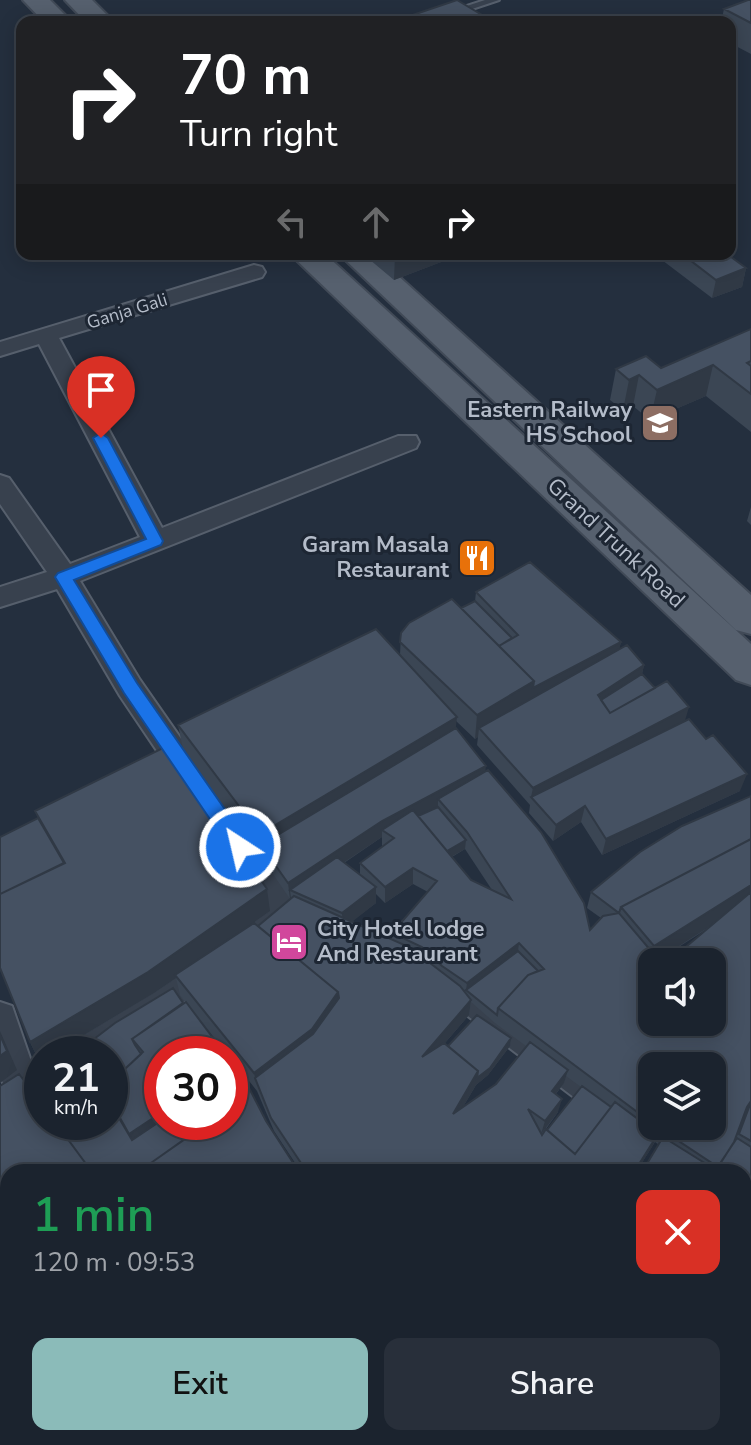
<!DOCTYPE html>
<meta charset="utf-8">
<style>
:root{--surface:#1b232e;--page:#282f3a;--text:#f1f3f6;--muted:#a0a4aa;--line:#39404a;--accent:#8bbbb9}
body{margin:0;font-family:"Nunito Sans",sans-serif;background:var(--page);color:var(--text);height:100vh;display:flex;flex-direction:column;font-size:30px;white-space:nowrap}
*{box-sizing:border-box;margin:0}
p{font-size:26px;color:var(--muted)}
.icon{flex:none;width:44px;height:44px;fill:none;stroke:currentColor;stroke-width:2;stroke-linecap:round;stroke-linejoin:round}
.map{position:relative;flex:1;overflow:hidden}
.drawer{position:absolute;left:0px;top:1164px;width:752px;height:282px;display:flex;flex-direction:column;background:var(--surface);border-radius:24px 24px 0 0;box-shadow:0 4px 20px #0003,0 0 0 2px var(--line)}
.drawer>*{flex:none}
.hud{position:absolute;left:16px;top:16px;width:720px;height:244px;border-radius:16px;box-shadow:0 4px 20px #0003,0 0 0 2px var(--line);background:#202124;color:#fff;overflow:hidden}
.fabs{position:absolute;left:638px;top:948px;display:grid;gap:16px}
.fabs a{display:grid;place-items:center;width:88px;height:88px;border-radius:16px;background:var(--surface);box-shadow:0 4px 20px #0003,0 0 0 2px var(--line);font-size:40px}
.speed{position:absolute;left:24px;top:1036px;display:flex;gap:16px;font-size:40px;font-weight:700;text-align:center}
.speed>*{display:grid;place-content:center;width:104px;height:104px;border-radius:50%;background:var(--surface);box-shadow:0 4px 20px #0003,0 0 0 2px var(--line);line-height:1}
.speed small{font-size:20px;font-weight:400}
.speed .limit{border:12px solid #d22;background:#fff;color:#111}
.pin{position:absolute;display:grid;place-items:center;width:68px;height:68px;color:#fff;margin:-82px -34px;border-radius:50% 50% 50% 0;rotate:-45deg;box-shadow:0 0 8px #0007}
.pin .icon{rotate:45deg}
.me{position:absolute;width:88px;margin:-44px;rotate:325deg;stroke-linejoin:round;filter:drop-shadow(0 0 6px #0008)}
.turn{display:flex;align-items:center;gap:28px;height:168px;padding:0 32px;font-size:36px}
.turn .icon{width:104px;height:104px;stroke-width:2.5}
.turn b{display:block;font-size:56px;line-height:68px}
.lanes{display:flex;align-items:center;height:76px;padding:0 32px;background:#0003;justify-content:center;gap:40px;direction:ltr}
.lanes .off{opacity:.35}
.round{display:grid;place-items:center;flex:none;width:84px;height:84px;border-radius:16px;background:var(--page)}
.headline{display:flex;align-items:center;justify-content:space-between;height:136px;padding:0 32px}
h1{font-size:48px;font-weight:600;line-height:60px;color:#1e9e55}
.button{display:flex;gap:16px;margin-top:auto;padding:16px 32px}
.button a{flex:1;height:92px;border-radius:16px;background:var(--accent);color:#111;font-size:32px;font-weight:600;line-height:92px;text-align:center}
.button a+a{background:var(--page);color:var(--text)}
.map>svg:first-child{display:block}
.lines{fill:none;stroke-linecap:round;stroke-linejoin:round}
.service-casing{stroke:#565f6c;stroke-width:4}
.minor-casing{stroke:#565f6c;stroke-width:4}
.primary-casing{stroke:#414a57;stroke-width:4}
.service{fill:#38414e;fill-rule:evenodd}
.minor{fill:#38414e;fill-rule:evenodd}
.primary{fill:#56606e;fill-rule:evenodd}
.wall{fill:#3b4654;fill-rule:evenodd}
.shaded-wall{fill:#303945}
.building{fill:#455162;stroke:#303945;stroke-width:2}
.route{fill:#1a73e8;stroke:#114b97;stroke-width:2}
.labels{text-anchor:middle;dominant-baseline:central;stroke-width:6;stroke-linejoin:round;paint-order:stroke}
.far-street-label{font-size:18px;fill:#b4bcc9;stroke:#1d2633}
.poi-label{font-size:22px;font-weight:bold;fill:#b4bcc9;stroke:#1d2633;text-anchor:end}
.street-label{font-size:22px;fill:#b4bcc9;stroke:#1d2633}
</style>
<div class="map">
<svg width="751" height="1445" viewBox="0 0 751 1445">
<rect width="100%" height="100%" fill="#242f3e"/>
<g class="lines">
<g class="service-casing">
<path id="service" d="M 485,0 L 499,0 L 433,22 L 418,22 Z
M 454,985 L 602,1094 L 605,1101 L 602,1108 L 595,1111 L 588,1108 L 447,1000 L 445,994 L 447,988 Z"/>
</g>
<g class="minor-casing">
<path id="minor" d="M 254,265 L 262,267 L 265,272 L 262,277 L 59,338 L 162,528 L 398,436 L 416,436 L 419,442 L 416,448 L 80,581 L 140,680 L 290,895 L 296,910 C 286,930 273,943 252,951 L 240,947 L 235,936 L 240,925 L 261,907 L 259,902 L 120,696 L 57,589 L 0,607 L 0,587 L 47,572 L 0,504 L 0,475 L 9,478 L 70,564 L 140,537 L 39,344 L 0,356 L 0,342 Z
M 212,948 L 224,952 L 229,963 L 224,974 L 108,1054 L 60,1054 L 65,1042 L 200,952 Z
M 0,1002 L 12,1006 L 41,1090 L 36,1102 L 23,1108 L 10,1102 L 0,1075 Z"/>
</g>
<g class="primary-casing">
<path id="primary" d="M 23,0 L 50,0 L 72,22 L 44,22 Z
M 65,0 L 92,0 L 114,22 L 86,22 Z
M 290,254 L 325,254 L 751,644 L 751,685 L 736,680 Z
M 339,254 L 374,254 L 751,595 L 751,634 L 736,630 Z"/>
</g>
<use href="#service" class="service"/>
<use href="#minor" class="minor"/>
<use href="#primary" class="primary"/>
</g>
<path class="wall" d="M 751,0 L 751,54 L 730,43 L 730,22 L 721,22 L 724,9 Z
M 363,254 L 449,254 L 449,259 L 394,280 Z
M 654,254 L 727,254 L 746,268 L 742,287 L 712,298 Z
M 751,329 L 751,432 L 706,396 L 650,420 L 633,406 L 623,410 L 610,400 L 616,369 L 661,368 Z
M 751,507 L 751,525 L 747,521 Z
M 476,592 L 621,642 L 619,649 L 644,665 L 642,674 L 684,721 L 740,791 L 602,855 L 581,822 L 553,841 L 529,813 L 530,805 L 477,745 L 478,737 L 475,739 L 456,721 L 456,728 L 590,930 L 601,918 L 587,908 L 591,892 L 751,796 L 751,1306 L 744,1319 L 744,1172 L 642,1172 L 659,1145 L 655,1142 L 636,1172 L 301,1172 L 274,1131 L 257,1091 L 230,1057 L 230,1054 L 227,1054 L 187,1004 L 162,1122 L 266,1121 L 8,1172 L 23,1078 L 77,1052 L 185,1002 L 180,995 L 176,978 L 154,993 L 52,1054 L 42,1054 L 39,1061 L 30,1042 L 38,818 L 35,811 L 270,911 L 253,923 L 258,926 L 290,899 L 264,861 L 184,754 L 178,725 L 400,655 L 401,633 L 461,608 L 475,601 ZM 382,837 L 382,847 L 360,863 L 360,875 L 344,863 ZM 465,849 L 492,890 L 471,880 L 452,857 ZM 413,884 L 428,892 L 392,933 L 392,939 L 352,921 L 376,903 L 376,894 L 385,903 ZM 710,927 L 652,1022 L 655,962 ZM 471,1002 L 495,1023 L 526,1046 L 496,1084 L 463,1107 L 476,1085 L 488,1075 L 510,1046 L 511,1038 L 448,1046 L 445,1043 L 469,1015 ZM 652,1066 L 712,1126 L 652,1126 ZM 566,1076 L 581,1087 L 547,1130 L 546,1129 L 558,1112 L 556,1094 L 564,1083 Z
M 751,1315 L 751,1445 L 376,1445 L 371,1438 L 744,1438 L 744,1325 Z"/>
<path class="shaded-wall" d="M 398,254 L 449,254 L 449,259 L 394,280 L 395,255 Z
M 746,268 L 742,287 L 712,298 L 716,280 Z
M 713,365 L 706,396 L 650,420 L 657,390 Z
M 639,375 L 633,406 L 623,410 L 629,380 Z
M 621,642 L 617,660 L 479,728 L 478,737 L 475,739 L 477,715 L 534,681 Z
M 644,665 L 640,683 L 600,709 L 598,695 Z
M 689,707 L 684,724 L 531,797 L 533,788 Z
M 457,717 L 454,746 L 261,845 L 260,834 Z
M 486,766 L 484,783 L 438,799 L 438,808 L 382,830 L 382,837 L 298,893 L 290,890 L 291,898 L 290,899 L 288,883 L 382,821 Z
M 747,774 L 740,791 L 602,855 L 606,839 Z
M 585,806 L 581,822 L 553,841 L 556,825 Z
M 466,840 L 465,849 L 442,862 L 443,854 Z
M 413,868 L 413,884 L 385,903 L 385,887 Z
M 751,885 L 751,900 L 654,962 L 648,958 L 654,946 Z
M 376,887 L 376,903 L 343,929 L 342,913 Z
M 267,889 L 270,911 L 177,977 L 175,975 L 176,978 L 154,993 L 52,1054 L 42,1054 L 42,1060 L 39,1061 L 30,1042 Z
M 519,943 L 517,959 L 466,990 L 467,983 Z
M 338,992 L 339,1013 L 314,1048 L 255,1078 L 254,1073 Z
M 471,1000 L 469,1015 L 421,1071 L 422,1057 Z
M 0,1031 L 17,1070 L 0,1083 Z
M 511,1038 L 510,1046 L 488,1075 L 476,1085 L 451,1127 L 453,1114 L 478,1071 Z
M 568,1070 L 564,1083 L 548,1104 L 552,1091 Z
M 562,1099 L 558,1112 L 541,1134 L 545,1121 Z
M 162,1112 L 162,1122 L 135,1147 L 129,1134 Z
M 78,1122 L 103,1122 L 70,1146 L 62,1134 Z
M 658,1134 L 652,1147 L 636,1172 L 634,1172 Z"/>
<path class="building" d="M 457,0 L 492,21 L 489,22 L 392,22 Z
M 748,0 L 751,0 L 751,23 L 724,9 Z
M 682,254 L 727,254 L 746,268 L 716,280 Z
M 751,329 L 751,361 L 747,363 L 751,366 L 751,394 L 713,365 L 657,390 L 639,375 L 629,380 L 616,369 L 646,356 L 661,368 Z
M 530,562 L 621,642 L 533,688 L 534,681 L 499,646 L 518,635 L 476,592 Z
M 452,599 L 534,681 L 477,715 L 400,642 L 401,633 L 409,623 Z
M 475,601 L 512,638 L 499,646 L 461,608 Z
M 376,629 L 457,717 L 260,834 L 178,725 Z
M 627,645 L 644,665 L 598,695 L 610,713 L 667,681 L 689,707 L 533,788 L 479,728 Z
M 642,674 L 655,688 L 610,713 L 601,700 Z
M 689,719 L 706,739 L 713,735 L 747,774 L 606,839 L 585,806 L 556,825 L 531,797 Z
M 456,728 L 486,766 L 382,821 L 288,883 L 261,845 Z
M 169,745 L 267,889 L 148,972 L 30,1042 L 0,968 L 0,894 L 65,863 L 35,811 Z
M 488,770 L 541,832 L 584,903 L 590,930 L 603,916 L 619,913 L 652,952 L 648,958 L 656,962 L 652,962 L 652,1022 L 712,1022 L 712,962 L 668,962 L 751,892 L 751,1101 L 747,1107 L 734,1142 L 718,1167 L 656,1126 L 712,1126 L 712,1066 L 652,1066 L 652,1123 L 498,1008 L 528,975 L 544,969 L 519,943 L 467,983 L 442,966 L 422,947 L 392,933 L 437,881 L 413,868 L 385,887 L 360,863 L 394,838 L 382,830 L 413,810 L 471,880 L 511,899 L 467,832 L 438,799 Z
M 751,796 L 751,839 L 621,907 L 619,913 L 591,892 L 640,852 L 682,826 Z
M 438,807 L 466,840 L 447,851 L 418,816 Z
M 38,818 L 64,863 L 0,894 L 0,837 Z
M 751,839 L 751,885 L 654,946 L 621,907 Z
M 337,857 L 376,887 L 342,913 L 290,890 Z
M 294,896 L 409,947 L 460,986 L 471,1000 L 422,1057 L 444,1043 L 478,1071 L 453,1114 L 496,1084 L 530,1042 L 568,1070 L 552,1091 L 562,1099 L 545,1121 L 528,1109 L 542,1135 L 546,1129 L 575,1154 L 615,1102 L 658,1134 L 634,1172 L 307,1172 L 271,1118 L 255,1078 L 313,1034 L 339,998 L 338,992 L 258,926 Z
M 254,923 L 338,992 L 312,1029 L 254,1073 L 175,975 Z
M 518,951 L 538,971 L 528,975 L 498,1008 L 497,1015 L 466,990 Z
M 173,988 L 183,1003 L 132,1039 L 135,1045 L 141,1054 L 110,1083 L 110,1054 L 79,1054 L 77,1052 L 115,1023 Z
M 186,1002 L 225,1054 L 162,1054 L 162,1112 L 129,1134 L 110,1100 L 110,1083 L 143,1052 L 132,1039 Z
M 477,1015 L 511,1038 L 490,1068 L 477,1078 L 478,1071 L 448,1046 Z
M 0,1035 L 7,1051 L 0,1056 Z
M 73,1046 L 79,1054 L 60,1054 Z
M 230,1061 L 246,1082 L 266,1121 L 299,1172 L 152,1172 L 148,1165 L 198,1130 L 193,1122 L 230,1122 Z
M 42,1066 L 42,1104 L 23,1078 Z
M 19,1074 L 42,1104 L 42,1122 L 55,1122 L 92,1172 L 8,1172 L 8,1233 L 0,1218 L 0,1086 Z
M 582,1086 L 611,1107 L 575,1154 L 547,1130 Z
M 751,1102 L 751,1141 L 739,1134 Z
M 112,1106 L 132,1140 L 162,1120 L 162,1122 L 191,1122 L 196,1131 L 148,1165 L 151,1172 L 92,1172 L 67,1138 L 90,1122 L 110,1122 L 110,1108 Z
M 55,1122 L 78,1122 L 63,1133 Z
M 663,1137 L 719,1172 L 642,1172 Z
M 737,1138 L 751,1147 L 751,1179 L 744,1175 L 744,1172 L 739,1172 L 721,1162 Z
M 744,1188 L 751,1192 L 751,1306 L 744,1319 Z
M 751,1320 L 751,1362 L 744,1357 L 744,1330 Z
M 744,1363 L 751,1368 L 751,1445 L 381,1445 L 376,1438 L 744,1438 Z"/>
<path class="route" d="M 101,433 L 108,438 L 163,541 L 161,545 L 74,580 L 137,683 L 247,841 L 250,847 L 247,853 L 240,855 L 233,853 L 124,693 L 55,577 L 58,573 L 146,539 L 93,438 Z"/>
<defs>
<g id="school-square" transform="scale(2)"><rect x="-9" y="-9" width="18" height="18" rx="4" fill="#8d6e63" stroke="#1d2633"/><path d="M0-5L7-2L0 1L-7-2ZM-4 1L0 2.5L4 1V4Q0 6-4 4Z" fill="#fff"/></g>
<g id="restaurant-square" transform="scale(2)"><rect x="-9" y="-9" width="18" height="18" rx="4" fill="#e8710a" stroke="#1d2633"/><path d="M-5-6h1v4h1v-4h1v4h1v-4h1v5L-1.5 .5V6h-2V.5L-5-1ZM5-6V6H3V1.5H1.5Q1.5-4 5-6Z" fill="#fff"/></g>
<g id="hotel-square" transform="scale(2)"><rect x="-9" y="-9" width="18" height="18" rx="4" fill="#d1479c" stroke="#1d2633"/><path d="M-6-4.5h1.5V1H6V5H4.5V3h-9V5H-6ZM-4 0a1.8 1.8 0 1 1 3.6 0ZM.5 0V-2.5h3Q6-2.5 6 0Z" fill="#fff"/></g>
</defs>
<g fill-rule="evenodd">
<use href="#school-square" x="660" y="423"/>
<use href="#restaurant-square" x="477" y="558"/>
<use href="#hotel-square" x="289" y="942"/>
</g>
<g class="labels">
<g class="far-street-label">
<text transform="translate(127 311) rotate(-17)">Ganja Gali</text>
</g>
<g class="poi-label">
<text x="632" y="410">Eastern Railway<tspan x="632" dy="25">HS School</tspan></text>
<text x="449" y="545">Garam Masala<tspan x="449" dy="25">Restaurant</tspan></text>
<text x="317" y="929" text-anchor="start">City Hotel lodge<tspan x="317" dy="25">And Restaurant</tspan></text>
</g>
<g class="street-label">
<text transform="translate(616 543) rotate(43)">Grand Trunk Road</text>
</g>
</g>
</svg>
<div class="fabs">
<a><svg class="icon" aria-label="sound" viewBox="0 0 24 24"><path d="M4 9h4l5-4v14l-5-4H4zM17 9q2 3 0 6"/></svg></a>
<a><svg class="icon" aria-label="layers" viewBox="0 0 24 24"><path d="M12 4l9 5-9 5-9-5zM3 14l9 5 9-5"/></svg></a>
</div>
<div class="speed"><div>21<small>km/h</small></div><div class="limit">30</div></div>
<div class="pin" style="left:101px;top:438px;background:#d93025"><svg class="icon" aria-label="arrive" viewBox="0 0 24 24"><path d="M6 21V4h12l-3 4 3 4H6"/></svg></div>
<svg class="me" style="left:240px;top:847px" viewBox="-20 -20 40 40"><circle r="17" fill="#1a73e8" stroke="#fff" stroke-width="3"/><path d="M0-11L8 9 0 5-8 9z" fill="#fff"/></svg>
<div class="hud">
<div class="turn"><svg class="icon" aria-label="right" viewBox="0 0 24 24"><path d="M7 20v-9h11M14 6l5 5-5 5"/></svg><div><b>70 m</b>Turn right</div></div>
<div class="lanes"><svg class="icon off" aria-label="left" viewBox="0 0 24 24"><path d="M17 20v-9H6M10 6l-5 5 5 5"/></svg><svg class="icon off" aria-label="ahead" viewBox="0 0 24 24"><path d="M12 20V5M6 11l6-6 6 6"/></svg><svg class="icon" aria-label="right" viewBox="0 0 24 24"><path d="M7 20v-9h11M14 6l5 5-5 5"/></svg></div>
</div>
<section class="drawer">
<div class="headline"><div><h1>1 min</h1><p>120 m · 09:53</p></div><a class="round" style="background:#d93025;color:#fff"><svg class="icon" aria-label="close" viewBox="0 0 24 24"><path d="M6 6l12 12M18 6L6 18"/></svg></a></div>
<div class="button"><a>Exit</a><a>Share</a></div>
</section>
</div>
